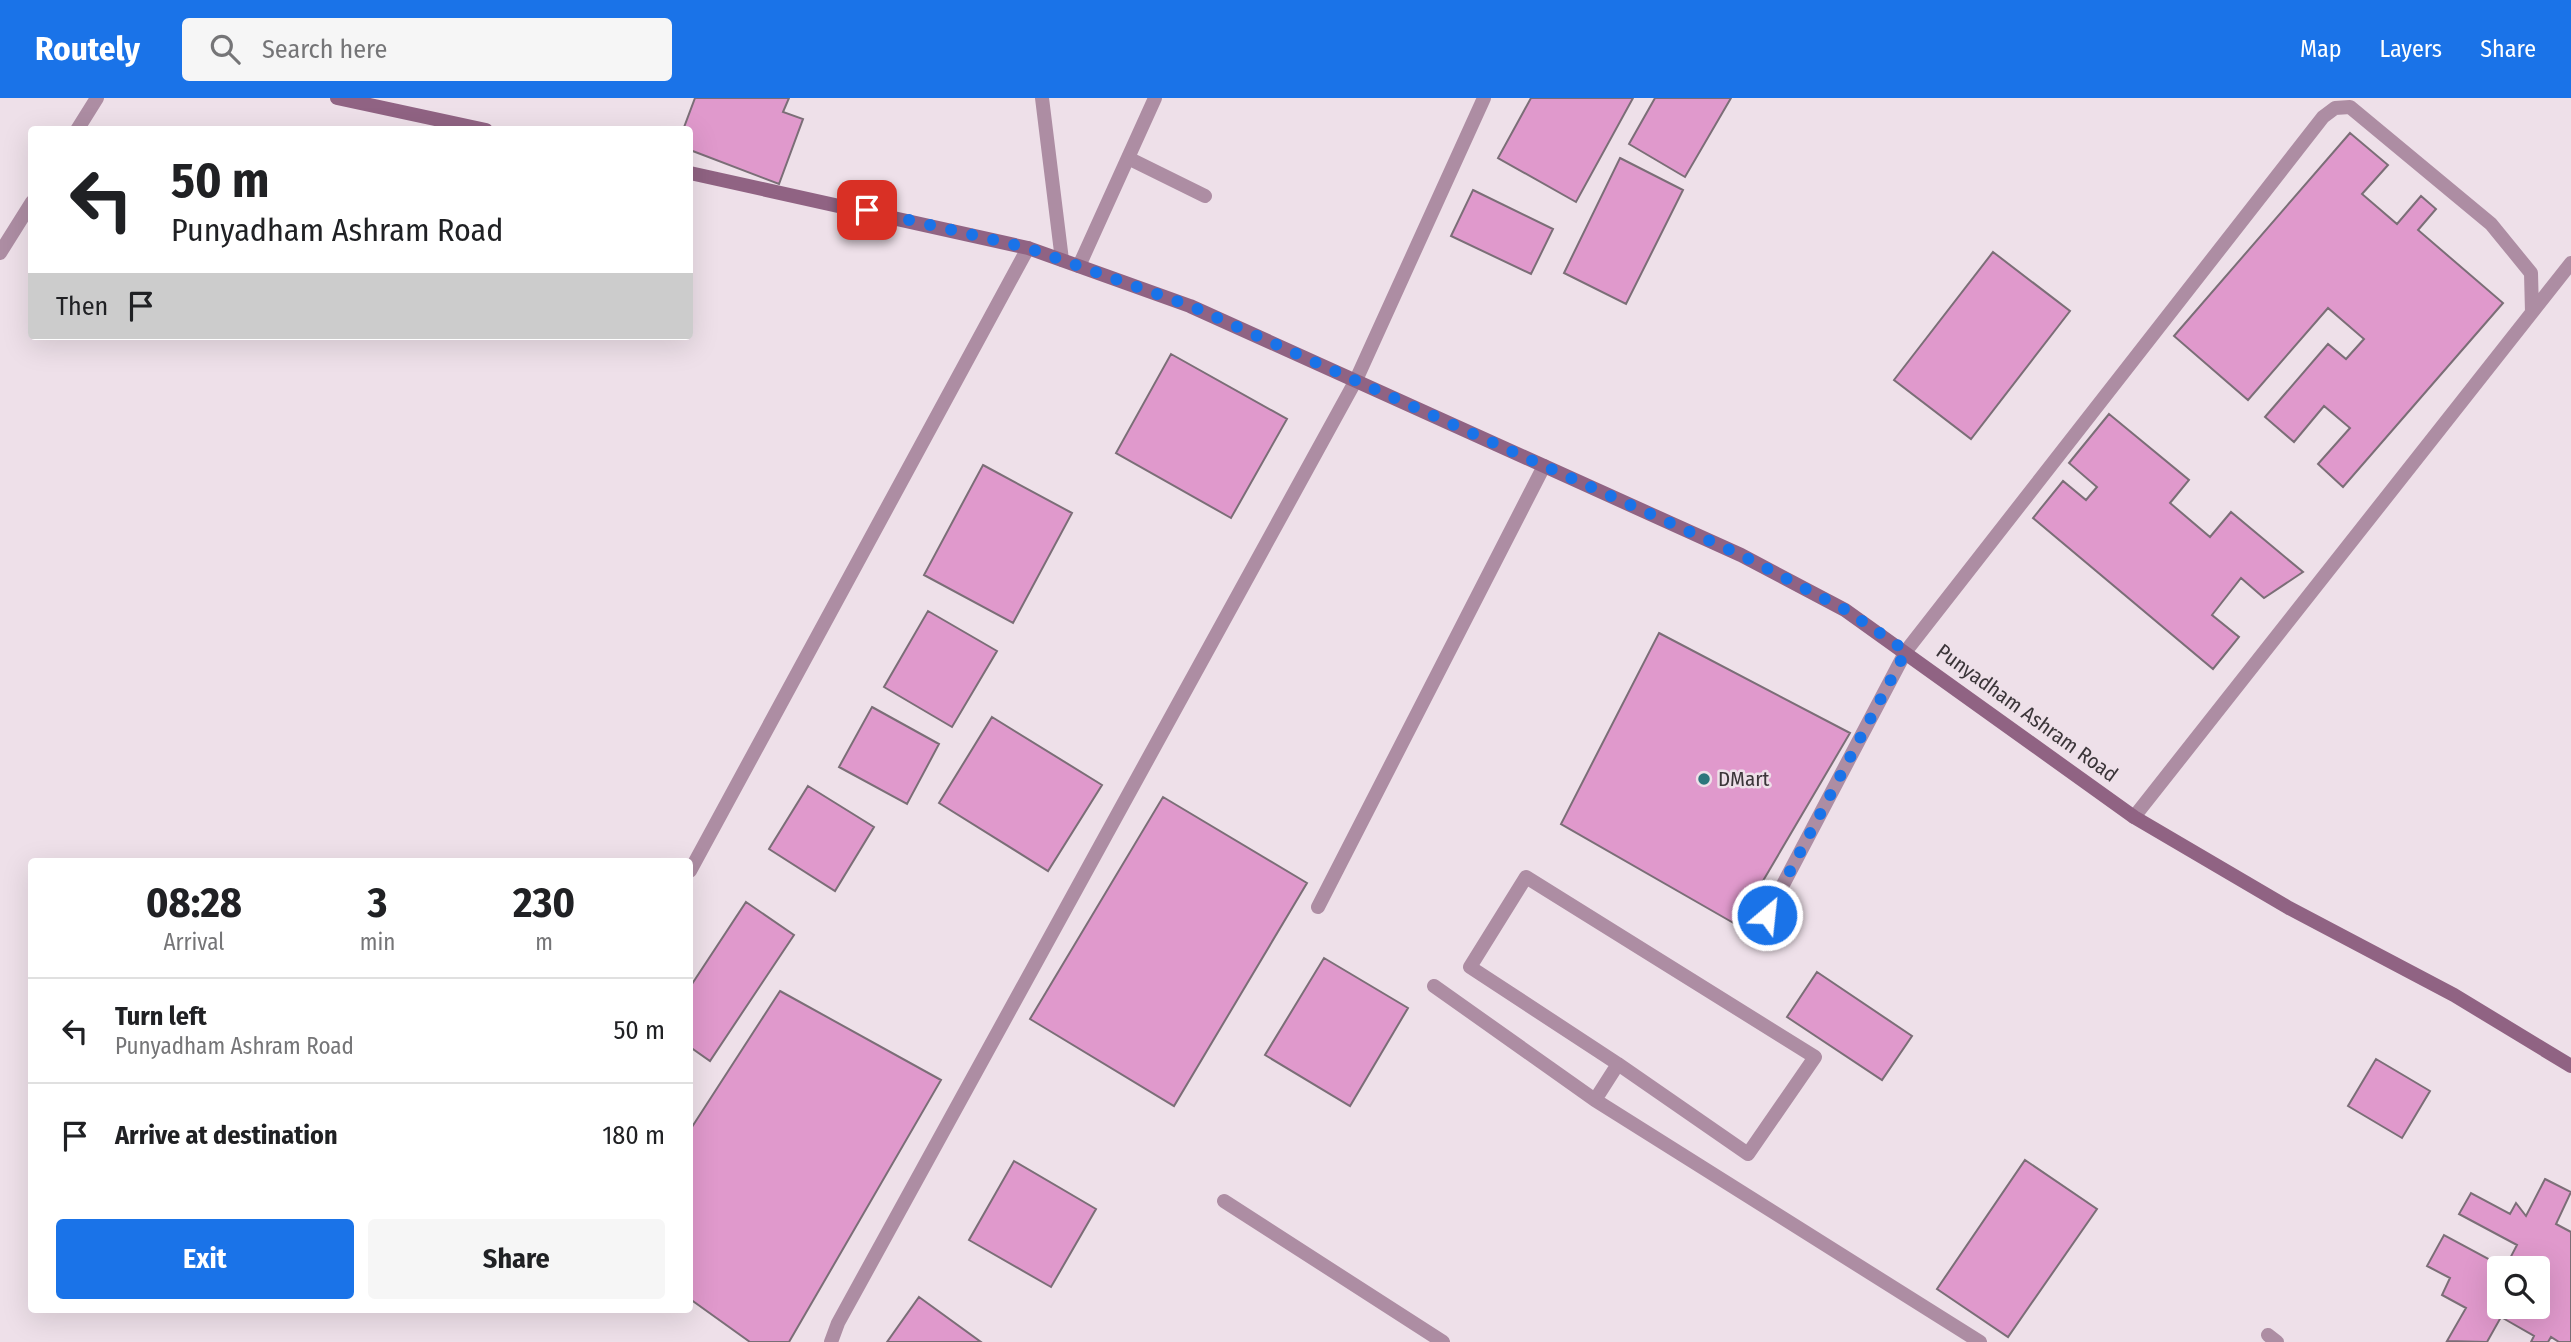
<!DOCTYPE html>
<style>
:root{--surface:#fff;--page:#f6f6f6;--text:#202124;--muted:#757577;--line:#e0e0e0;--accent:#1a73e8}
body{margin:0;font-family:"Fira Sans Condensed",sans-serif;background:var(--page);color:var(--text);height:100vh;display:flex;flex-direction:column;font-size:26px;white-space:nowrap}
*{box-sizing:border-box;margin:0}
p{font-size:23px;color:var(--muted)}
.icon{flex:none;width:38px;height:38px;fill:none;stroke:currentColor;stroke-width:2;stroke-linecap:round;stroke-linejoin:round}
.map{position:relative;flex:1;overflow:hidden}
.drawer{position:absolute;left:28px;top:760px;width:665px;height:455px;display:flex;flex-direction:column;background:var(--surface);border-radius:7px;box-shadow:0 7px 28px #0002}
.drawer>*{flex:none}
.top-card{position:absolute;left:28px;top:28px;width:665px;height:214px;border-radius:7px;box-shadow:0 7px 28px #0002;background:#fff;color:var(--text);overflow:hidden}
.controls{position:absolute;left:2487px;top:1158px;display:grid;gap:14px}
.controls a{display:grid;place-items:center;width:63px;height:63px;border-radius:7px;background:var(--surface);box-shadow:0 7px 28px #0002;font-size:35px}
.pin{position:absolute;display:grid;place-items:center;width:60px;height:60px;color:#fff;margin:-30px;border-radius:14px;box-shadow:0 4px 10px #0006}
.me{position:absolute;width:77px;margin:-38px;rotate:28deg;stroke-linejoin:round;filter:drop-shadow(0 0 5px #0008)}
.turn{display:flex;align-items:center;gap:24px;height:147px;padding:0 28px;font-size:32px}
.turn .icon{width:91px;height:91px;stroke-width:2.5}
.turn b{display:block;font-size:49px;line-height:60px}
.then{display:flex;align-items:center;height:66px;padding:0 28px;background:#0003;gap:14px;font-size:26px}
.eta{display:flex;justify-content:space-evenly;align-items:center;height:119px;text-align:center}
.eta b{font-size:42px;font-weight:700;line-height:49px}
.primary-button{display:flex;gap:14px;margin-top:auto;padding:14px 28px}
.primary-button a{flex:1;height:80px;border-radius:7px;background:var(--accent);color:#fff;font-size:28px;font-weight:700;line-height:80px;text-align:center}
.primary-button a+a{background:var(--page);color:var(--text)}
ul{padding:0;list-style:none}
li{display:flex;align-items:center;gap:21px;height:105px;padding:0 28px;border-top:2px solid var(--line)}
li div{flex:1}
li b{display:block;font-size:26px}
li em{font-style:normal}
header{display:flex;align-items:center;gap:42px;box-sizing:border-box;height:98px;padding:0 35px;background:var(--accent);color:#fff}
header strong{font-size:33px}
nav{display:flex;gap:38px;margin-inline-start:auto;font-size:24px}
.search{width:490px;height:63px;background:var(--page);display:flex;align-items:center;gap:18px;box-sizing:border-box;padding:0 24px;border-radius:7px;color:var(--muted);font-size:26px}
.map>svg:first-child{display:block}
.building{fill:#e099cc;stroke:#7b6e77;stroke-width:2;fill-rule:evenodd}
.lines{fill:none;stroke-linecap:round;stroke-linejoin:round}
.lane{stroke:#ad8da3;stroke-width:14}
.street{stroke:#ad8da3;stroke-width:14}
.secondary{stroke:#906383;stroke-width:14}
.route{stroke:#1a73e8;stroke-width:12;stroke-dasharray:0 21.6}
.poi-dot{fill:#2c767c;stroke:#eee0e9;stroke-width:2.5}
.labels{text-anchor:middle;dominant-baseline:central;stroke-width:5;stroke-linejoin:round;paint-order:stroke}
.street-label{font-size:21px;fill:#3b3539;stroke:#eee0e9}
.poi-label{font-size:21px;fill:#3b3539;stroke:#eee0e9;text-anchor:start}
</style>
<header>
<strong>Routely</strong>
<div class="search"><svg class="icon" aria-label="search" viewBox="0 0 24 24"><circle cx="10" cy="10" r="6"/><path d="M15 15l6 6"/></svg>Search here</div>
<nav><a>Map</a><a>Layers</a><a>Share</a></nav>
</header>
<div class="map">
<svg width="2571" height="1244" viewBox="0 0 2571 1244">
<rect width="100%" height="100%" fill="#eee0e9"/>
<path class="building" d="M 695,0 L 789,0 L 783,14 L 803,21 L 779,86 L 690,52 L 690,32 L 683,32 Z
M 1531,0 L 1633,0 L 1576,104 L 1498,60 Z
M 1655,0 L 1731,0 L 1685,79 L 1629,46 Z
M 2350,35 L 2388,67 L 2362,96 L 2397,126 L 2421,98 L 2436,111 L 2418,132 L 2503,205 L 2343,389 L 2318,366 L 2350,330 L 2324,308 L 2294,344 L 2265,319 L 2328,246 L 2346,261 L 2364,241 L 2328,210 L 2248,302 L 2174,238 Z
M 1620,60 L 1683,92 L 1626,206 L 1564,175 Z
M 1473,92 L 1553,131 L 1531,176 L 1451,138 Z
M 1993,154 L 2070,213 L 1971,341 L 1894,282 Z
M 1171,256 L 1287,321 L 1231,420 L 1116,355 Z
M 2109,316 L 2189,382 L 2170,405 L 2210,439 L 2231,414 L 2303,474 L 2264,500 L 2241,480 L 2212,517 L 2239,539 L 2213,571 L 2033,420 L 2063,383 L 2086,402 L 2097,389 L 2069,365 Z
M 983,367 L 1072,415 L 1013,525 L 924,477 Z
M 928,513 L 997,553 L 952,629 L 884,589 Z
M 1659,535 L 1850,635 L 1737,827 L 1561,726 Z
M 872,609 L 939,646 L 907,706 L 839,669 Z
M 992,619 L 1102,687 L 1048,773 L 939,705 Z
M 808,688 L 874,729 L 835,793 L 769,751 Z
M 1163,699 L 1307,785 L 1174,1008 L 1030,921 Z
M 746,804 L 794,837 L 710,963 L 690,949 L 690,889 Z
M 1324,860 L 1408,910 L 1350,1008 L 1265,957 Z
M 1817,874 L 1912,938 L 1882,982 L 1787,919 Z
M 780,893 L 941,982 L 789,1244 L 750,1244 L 690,1201 L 690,1032 Z
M 2376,961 L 2430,993 L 2402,1040 L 2348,1008 Z
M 2025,1062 L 2097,1111 L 2008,1239 L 1937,1191 Z
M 1014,1063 L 1096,1111 L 1051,1189 L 969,1142 Z
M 2545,1081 L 2571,1094 L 2556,1126 L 2571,1134 L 2571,1244 L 2559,1244 L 2551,1239 L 2548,1244 L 2531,1244 L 2534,1238 L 2501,1219 L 2487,1244 L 2447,1243 L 2466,1210 L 2442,1197 L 2450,1180 L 2427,1168 L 2444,1137 L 2505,1170 L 2517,1147 L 2459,1116 L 2471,1095 L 2510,1116 L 2516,1105 L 2526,1118 ZM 2499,1171 L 2538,1171 L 2538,1209 L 2499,1209 Z
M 919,1199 L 981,1244 L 887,1244 Z"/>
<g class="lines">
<path class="lane" d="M 77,32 L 97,0
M 1128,60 L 1205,98
M 0,155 L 32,104
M 1079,168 L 1155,0
M 2268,1237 L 2277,1244"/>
<path class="street" d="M 1042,0 L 1062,162
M 2134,719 L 2571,165
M 690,773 L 1028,150
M 1318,809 L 1544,368
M 1767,817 L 1906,553 L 2323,19 L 2335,10 L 2350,9 L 2491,126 L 2531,175 L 2532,214
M 1434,888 L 1595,1002 L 1980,1244
M 1595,1002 L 1618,966 L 1748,1056 L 1815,959 L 1526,779 L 1470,869 L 1618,966
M 1224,1103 L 1443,1244
M 831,1244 L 838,1225 L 1356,282 L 1484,0"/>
<path class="secondary" d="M 337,0 L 486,32
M 690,75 L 1028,150 L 1190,208 L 1741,457 L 1845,512 L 2134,719 L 2289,810 L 2454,897 L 2571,968"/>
</g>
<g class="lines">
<path class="route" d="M 867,112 L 1028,150 L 1191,208 L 1741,457 L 1846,512 L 1906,553 L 1767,817"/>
</g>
<circle class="poi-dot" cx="1704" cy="681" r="7"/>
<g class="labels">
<g class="street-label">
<text transform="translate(2027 615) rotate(36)">Punyadham Ashram Road</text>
</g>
<g class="poi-label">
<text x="1718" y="681">DMart</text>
</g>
</g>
</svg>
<div class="controls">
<a><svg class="icon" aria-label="search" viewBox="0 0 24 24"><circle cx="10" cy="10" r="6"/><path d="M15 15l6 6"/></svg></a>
</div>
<div class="pin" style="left:867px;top:112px;background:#d93025"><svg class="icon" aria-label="arrive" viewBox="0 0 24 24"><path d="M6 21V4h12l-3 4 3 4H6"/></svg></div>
<svg class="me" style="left:1767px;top:817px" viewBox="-20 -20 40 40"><circle r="17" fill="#1a73e8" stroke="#fff" stroke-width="3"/><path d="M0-11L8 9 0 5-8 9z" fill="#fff"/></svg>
<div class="top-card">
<div class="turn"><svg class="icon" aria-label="left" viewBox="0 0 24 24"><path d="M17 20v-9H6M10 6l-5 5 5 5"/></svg><div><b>50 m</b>Punyadham Ashram Road</div></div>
<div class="then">Then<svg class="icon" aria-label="arrive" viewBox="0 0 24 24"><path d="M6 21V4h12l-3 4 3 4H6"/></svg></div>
</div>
<section class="drawer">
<div class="eta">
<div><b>08:28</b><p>Arrival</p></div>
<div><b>3</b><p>min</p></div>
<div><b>230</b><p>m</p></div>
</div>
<ul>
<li><svg class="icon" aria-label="left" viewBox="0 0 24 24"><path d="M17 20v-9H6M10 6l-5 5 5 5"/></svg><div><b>Turn left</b><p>Punyadham Ashram Road</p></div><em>50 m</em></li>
<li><svg class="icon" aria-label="arrive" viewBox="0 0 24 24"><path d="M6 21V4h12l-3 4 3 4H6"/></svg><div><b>Arrive at destination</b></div><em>180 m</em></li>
</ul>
<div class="primary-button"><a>Exit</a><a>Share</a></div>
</section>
</div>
